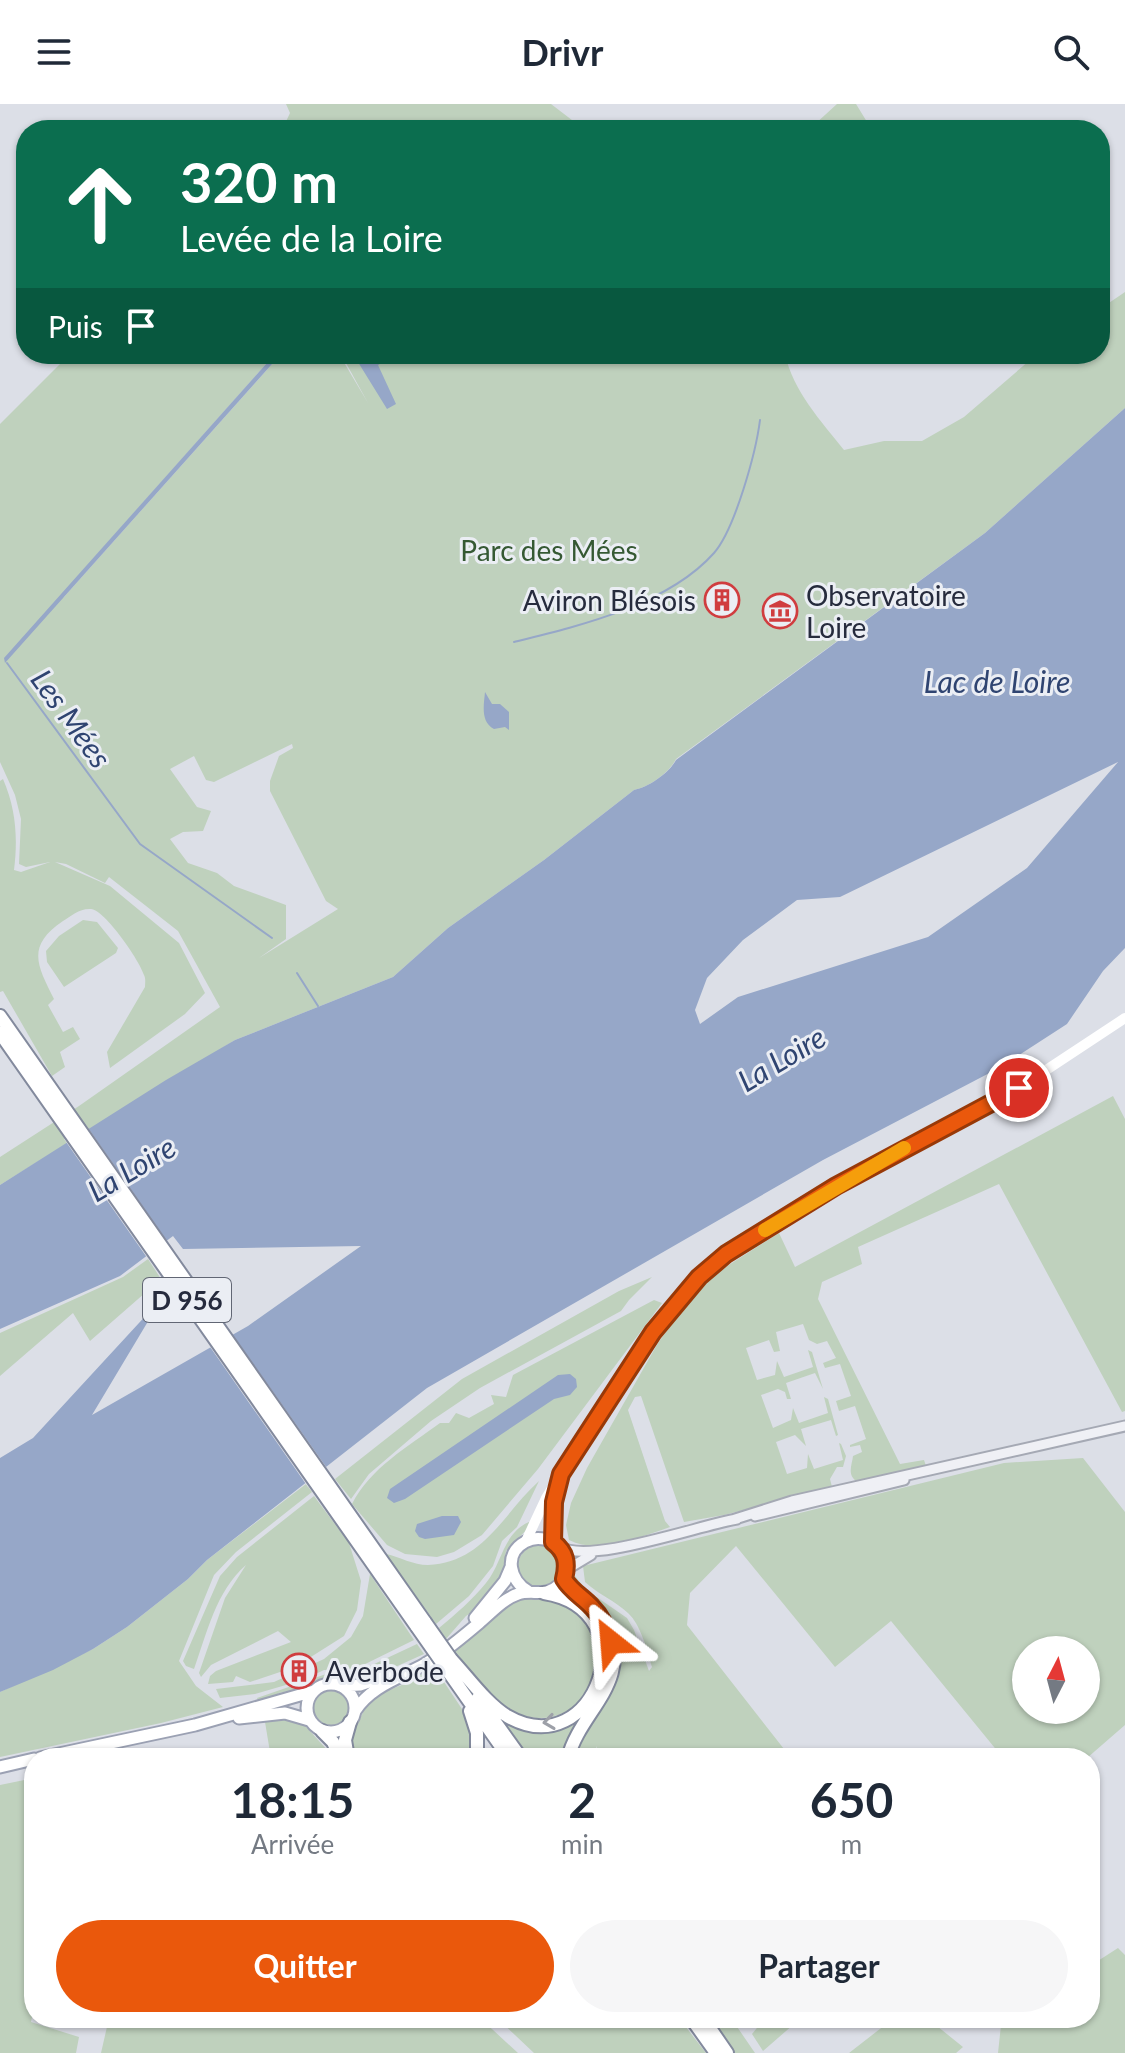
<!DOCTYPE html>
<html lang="fr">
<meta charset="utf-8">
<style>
:root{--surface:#fff;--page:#f6f6f7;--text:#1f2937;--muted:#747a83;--accent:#ea580c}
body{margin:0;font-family:Lato,sans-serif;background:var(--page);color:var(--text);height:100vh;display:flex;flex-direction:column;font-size:30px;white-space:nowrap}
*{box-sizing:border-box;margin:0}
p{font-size:26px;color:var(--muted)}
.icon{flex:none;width:44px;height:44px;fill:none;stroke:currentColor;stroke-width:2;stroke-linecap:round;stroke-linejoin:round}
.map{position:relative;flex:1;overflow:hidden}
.side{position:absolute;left:24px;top:1644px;width:1076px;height:280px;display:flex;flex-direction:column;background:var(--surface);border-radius:32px;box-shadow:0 2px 6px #0004}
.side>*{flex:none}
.hud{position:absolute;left:16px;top:16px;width:1094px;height:244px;border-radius:32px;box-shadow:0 2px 6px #0004;background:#0b6e4f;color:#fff;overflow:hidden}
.needle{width:52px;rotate:6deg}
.tools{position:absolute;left:1012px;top:1532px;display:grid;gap:16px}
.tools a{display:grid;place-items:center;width:88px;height:88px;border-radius:50%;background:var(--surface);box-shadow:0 2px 6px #0004;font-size:40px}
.pin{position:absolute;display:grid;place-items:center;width:68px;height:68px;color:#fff;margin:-34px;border:4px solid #fff;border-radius:50%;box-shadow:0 2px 8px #0007}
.me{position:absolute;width:88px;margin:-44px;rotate:332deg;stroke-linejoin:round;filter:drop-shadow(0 0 6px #0008)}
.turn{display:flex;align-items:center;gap:28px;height:168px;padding:0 32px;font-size:36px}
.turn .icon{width:104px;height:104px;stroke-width:2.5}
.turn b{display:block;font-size:56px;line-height:68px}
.then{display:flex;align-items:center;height:76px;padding:0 32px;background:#0003;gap:16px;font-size:30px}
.eta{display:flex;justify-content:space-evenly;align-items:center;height:136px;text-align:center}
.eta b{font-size:48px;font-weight:700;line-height:56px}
.primary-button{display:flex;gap:16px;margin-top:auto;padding:16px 32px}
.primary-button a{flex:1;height:92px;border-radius:48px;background:var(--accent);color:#fff;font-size:32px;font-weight:700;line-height:92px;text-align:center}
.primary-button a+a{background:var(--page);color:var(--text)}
header{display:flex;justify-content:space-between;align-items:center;height:104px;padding:0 32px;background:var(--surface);font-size:36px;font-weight:700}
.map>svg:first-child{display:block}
.green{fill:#bfd1bd;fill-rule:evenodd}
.water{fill:#96a7c8;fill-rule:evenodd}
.pier{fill:#dcdfe7}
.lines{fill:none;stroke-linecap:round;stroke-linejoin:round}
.stream{stroke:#96a7c8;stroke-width:2}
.tertiary-casing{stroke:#a5a9b4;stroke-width:13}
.primary-casing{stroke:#9ba1b3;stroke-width:15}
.trunk-casing{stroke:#838a9d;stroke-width:16}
.tertiary{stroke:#eff0f5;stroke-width:9}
.secondary{stroke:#fff;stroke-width:10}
.primary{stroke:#fff;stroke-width:11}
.trunk{stroke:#fff;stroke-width:12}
.trunk-bridge-casing{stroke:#838a9d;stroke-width:16;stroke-linecap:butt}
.trunk-bridge{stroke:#fff;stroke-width:12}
.oneway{stroke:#9da0a8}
.route-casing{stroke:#983908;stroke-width:20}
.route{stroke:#ea580c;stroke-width:14}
.slow{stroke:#f59e0b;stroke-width:14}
.labels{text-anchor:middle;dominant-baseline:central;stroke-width:6;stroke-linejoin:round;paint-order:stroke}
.shield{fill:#ebeef4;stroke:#616674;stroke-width:2}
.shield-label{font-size:26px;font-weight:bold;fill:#262b3d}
.park-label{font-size:28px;fill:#355933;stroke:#ebeef4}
.poi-label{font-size:28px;fill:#262b3d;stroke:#ebeef4;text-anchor:start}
.water-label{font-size:30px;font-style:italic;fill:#2f4471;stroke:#ebeef4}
</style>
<header><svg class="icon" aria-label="menu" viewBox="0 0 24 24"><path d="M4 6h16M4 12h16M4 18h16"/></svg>Drivr<svg class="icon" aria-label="search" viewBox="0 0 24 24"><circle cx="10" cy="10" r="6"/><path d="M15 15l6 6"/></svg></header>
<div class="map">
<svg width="1125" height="1949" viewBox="0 0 1125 1949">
<rect width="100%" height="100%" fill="#dcdfe7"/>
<path class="green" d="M 286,0 L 551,0 L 585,26 L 282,26 L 290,9 Z
M 837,0 L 856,0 L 872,26 L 817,26 L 814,21 Z
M 1125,188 L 1125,304 L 985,429 L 676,655 C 669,669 649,683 634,686 L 544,756 L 448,824 L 393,873 L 235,936 L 0,1081 L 0,1053 L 79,1002 L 220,903 L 178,827 L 109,773 L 105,779 L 66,760 L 55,758 L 110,782 L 179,839 L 205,889 L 185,910 L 110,964 L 107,948 L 145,883 C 145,879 146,875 144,871 C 140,857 105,806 91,805 C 80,804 71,812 63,817 C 26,842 37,861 54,895 L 48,901 L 63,928 L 73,923 L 80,935 L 60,948 L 65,963 L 52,972 L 3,887 L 0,888 L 0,677 L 3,675 C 16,705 18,734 14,766 L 21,768 L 50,758 L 26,763 L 19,760 L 21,715 L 15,691 L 0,658 L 0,320 L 70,250 L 275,250 L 77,473 L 63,494 L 281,250 L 339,250 L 368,299 L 341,250 L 785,250 C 793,287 821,317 844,346 L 884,337 L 922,337 L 964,313 L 1037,250 L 1100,250 L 1100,205 ZM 292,640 L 293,644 L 279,652 L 270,677 L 270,687 L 326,797 L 338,805 L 259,854 L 286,835 L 286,801 L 234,782 L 217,769 L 188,759 L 170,735 L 183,728 L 203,727 L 211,707 L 197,703 L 170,665 L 194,652 L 206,676 L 214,678 Z
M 83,816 L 97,818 L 118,844 L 116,849 L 64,883 L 47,858 L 46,847 L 59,832 Z
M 1113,992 L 1125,1015 L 1125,1307 L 1122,1308 L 999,1080 L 858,1143 L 862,1160 L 822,1178 L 818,1195 L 900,1360 L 924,1356 L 926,1362 L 921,1365 L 856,1377 C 847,1370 852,1361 853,1352 L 862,1348 L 860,1341 L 850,1343 L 850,1341 L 866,1335 L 855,1302 L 839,1307 L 836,1297 L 851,1292 L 840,1260 L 825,1264 L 823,1259 L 836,1254 L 827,1237 L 817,1240 L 809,1236 L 803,1220 L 776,1228 L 780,1247 L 774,1248 L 769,1236 L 746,1244 L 757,1276 L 775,1271 L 777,1257 L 784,1273 L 813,1263 L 808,1246 L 812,1248 L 823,1285 L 815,1269 L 786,1279 L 791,1295 L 787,1295 L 785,1288 L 778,1285 L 761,1291 L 773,1324 L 791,1316 L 793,1304 L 799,1319 L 828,1309 L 824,1293 L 828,1295 L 838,1331 L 836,1332 L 831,1316 L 801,1325 L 806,1342 L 795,1331 L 776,1338 L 787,1370 L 807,1364 L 808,1350 L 814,1365 L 843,1356 L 839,1339 L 841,1340 L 846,1352 L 843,1363 L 837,1363 L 830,1375 L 832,1383 L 724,1411 L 684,1418 L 641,1292 L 635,1293 L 628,1306 L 665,1417 L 670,1423 C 640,1433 599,1451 569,1436 L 566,1421 L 571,1399 L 587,1364 L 658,1239 L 681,1207 L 710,1173 L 779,1129 L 795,1163 Z
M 148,1155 L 161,1175 L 90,1237 L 73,1209 L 0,1272 L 0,1229 L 123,1173 Z
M 652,1173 L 629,1196 L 621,1207 L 480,1284 L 431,1317 L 369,1370 L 351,1395 L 335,1375 L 462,1275 L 619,1187 Z
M 654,1196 L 662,1199 L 538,1365 L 482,1431 L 454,1448 L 437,1453 L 405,1450 L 387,1441 L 352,1400 C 370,1364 409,1342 440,1319 L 449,1319 L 456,1309 L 469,1314 L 494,1300 L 491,1291 L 506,1293 L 513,1271 Z
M 1083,1354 L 1125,1408 L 1125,1621 L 1087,1654 L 1003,1654 L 891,1517 L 835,1563 L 736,1442 L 690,1489 L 687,1521 L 784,1645 L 776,1654 L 595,1654 L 597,1642 L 591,1654 L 571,1654 L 615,1569 L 598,1503 L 573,1475 L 572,1468 L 585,1485 L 627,1514 L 634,1526 L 649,1567 L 652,1563 C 647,1546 641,1521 628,1509 C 615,1497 598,1490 585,1478 L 583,1462 L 1004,1359 ZM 1026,1546 L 1086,1546 L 1086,1606 L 1026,1606 Z
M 539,1377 L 517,1423 L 502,1437 L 493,1462 L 469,1492 L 436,1520 L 386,1450 C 400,1453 413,1461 428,1461 C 484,1459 504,1408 539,1377 Z
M 306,1380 L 312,1388 L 236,1448 L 214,1471 L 179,1557 L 196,1582 L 223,1603 L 161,1619 L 0,1653 L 0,1588 L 93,1545 L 127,1523 L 188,1475 L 207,1456 Z
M 314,1392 L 349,1439 L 361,1477 L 357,1506 L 344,1532 L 295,1563 L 250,1578 L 236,1572 L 233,1578 L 208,1580 L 210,1572 L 216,1567 L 291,1538 L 278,1527 L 211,1561 L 201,1573 L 199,1569 L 225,1494 L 246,1461 C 216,1487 207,1529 194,1565 L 186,1562 L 183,1557 L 220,1472 L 237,1453 Z
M 529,1418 L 533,1419 L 506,1447 L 503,1471 L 486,1490 L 481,1502 L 466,1512 L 446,1535 L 439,1524 C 456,1510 472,1496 486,1479 C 502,1460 503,1429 529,1418 Z
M518 1462a21 21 0 1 1 42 0a21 21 0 1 1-42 0Z
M 370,1470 L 414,1536 L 351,1567 L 324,1566 L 303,1576 L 255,1590 L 220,1594 L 216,1585 L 274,1578 L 324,1555 L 351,1533 L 363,1512 Z
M 527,1493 C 537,1496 548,1493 557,1496 C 639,1532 584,1647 508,1605 C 486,1594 470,1565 454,1546 L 495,1509 L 498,1510 L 507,1502 Z
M 417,1540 L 424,1550 L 371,1574 L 346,1578 L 336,1574 L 318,1576 L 309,1583 L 279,1589 L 275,1594 L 265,1594 L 259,1599 L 257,1594 L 329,1569 L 355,1569 Z
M 432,1560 L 472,1620 L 474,1654 L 354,1654 L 351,1634 L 366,1602 L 382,1589 L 404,1580 Z
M313 1605a18 18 0 1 1 36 0a18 18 0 1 1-36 0Z
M 500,1612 C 533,1626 547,1632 581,1614 L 569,1633 L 561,1654 L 527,1654 L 498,1614 Z
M 280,1613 L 299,1615 L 329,1648 L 330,1654 L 271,1654 L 265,1618 Z
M 34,1674 L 34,1903 L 31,1918 L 79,1933 L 76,1949 L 0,1949 L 0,1681 Z
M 1118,1844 L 1125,1851 L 1125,1949 L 998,1949 L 1001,1921 L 1012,1914 L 1090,1914 L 1090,1862 Z
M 109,1914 L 480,1914 L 518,1949 L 101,1949 Z
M 497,1914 L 679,1914 L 706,1949 L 534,1949 Z
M 710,1914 L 731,1914 L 755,1949 L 734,1949 Z
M 765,1914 L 801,1914 L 763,1947 L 752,1930 Z
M 894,1914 L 927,1914 L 963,1943 L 956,1949 L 849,1949 Z"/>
<path class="water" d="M 275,250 L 281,250 L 5,559 L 4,554 Z
M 397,250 L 378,261 L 396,300 L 387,305 L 353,250 Z
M 1125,304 L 1125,844 L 1103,867 L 1067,920 L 999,964 L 823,1056 L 427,1284 L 207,1456 L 188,1475 L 127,1523 L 93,1545 L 53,1566 L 0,1588 L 0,1354 L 33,1334 L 162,1194 L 92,1311 L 248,1222 L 361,1142 L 183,1145 L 173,1132 L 120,1172 L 0,1225 L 0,1081 L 166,976 L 235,936 L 393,873 L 448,824 L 544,756 L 634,686 C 649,683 669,669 676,656 L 985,429 ZM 1118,658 L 1027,764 L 928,833 L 738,893 L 700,920 L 695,906 L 707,874 L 743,836 L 797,796 L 840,793 Z
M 485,588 L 492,600 L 500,600 L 509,608 L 509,626 L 505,623 L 494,625 C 480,618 484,600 485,588 Z
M 570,1270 L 576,1275 L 577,1283 L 570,1291 L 554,1295 L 405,1395 L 394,1399 L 387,1394 L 390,1385 L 558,1271 Z
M 442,1412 L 458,1412 L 461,1418 L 454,1431 L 425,1435 L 419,1433 L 415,1427 L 417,1420 Z"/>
<path class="pier" d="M 86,1021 L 169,1140 L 148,1155 L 64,1035 Z
M 230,1227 L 329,1367 L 308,1383 L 208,1240 Z"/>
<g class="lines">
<path class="stream" d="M 514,538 C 579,522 668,501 714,449 C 735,425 756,348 760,316
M 7,559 L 140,740 L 272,834
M 297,869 L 318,902"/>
<g class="tertiary-casing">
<path id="tertiary" d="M 755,1412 L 904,1376
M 732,1416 L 792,1397 L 1125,1322
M 559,1442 C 587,1462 700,1421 737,1415
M 566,1466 L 591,1451"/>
</g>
<g class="primary-casing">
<path id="primary" d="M 475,1514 L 505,1477 L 511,1463
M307 1604a24 24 0 1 1 48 0a24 24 0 1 1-48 0Z
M 340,1582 L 360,1581 L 392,1570
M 355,1607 C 371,1582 400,1574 425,1560 C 445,1548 461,1534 479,1519 C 491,1509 503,1495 518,1490 C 532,1485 546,1494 559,1481 C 581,1459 552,1423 525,1438 C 503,1450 510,1477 528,1487
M 239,1614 L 285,1609 L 309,1616
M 40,1654 L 195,1621 L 314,1587
M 0,1663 L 34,1655"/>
</g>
<g class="trunk-casing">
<path id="trunk" d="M 0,912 L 425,1518
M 0,929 L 417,1523
M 564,1475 C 574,1493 596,1501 606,1521 C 634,1579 580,1606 568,1654
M 451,1555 C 468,1573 486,1599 507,1612 C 595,1663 651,1506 544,1489
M 443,1560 L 509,1654
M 478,1594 L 521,1654
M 470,1607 L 477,1629 L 477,1654
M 322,1627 L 333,1638 L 340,1654
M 348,1654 L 345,1636 L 350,1618
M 691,1914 L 716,1949
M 703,1914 L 727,1949"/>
</g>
<use href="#tertiary" class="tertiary"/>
<path class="secondary" d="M 526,1437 L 546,1394 L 578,1342 L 653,1228 L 699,1173 L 725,1151 L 836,1082 L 1019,984 L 1125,914
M 553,1438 L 552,1419 L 559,1380"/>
<use href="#primary" class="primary"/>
<use href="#trunk" class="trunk"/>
<g class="trunk-bridge-casing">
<path id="trunk-bridge" d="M 425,1518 L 451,1555
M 417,1523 L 443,1560"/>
</g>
<use href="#trunk-bridge" class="trunk-bridge"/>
</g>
<defs><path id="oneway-chevron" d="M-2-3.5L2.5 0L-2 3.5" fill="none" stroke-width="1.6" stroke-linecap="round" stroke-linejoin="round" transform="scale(2)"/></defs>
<use class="oneway" href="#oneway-chevron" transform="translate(549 1618) rotate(172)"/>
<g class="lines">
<g class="route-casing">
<path id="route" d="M 611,1538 C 607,1525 602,1513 592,1503 C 583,1493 571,1487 564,1475 C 568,1459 566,1448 553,1438 L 554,1398 L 561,1370 L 653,1228 L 699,1173 L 726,1150 L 836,1082 L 1019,984"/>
</g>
<use href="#route" class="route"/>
<path class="slow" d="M 765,1126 L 904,1044"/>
</g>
<defs>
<g id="building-ring" transform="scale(1.8)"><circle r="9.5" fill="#ebeef4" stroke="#d03d3f" stroke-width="1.5"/><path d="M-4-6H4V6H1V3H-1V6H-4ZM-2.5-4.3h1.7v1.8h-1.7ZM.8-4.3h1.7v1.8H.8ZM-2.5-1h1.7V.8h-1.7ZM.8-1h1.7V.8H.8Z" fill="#d03d3f"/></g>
<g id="museum-ring" transform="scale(1.8)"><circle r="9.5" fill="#ebeef4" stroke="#d03d3f" stroke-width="1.5"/><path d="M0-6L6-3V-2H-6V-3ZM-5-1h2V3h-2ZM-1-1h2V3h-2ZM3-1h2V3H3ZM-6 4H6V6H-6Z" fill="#d03d3f"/></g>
</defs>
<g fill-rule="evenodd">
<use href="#building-ring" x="722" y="496"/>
<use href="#museum-ring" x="780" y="507"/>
<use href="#building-ring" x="299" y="1567"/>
</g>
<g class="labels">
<rect class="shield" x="143" y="1174" width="88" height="44" rx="6"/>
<g class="shield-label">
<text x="187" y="1196">D 956</text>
</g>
<g class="park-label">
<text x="549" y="446">Parc des Mées</text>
</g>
<g class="poi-label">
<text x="806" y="491">Observatoire<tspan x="806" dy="32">Loire</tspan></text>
<text x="696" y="496" text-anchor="end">Aviron Blésois</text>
<text x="325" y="1567">Averbode</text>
</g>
<g class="water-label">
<text x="997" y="577">Lac de Loire</text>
<text transform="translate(72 614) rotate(54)">Les Mées</text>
<text transform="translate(781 954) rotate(-31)">La Loire</text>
<text transform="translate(131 1064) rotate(-31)">La Loire</text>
</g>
</g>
</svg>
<div class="tools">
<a><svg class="needle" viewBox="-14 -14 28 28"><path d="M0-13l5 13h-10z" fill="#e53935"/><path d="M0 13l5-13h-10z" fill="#747a83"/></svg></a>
</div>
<div class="pin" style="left:1019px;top:984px;background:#d93025"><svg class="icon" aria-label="arrive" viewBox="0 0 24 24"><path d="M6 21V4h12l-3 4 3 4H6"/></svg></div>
<svg class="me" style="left:611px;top:1538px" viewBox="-20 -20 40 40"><path d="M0-17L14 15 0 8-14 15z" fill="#ea580c" stroke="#fff" stroke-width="4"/></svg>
<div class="hud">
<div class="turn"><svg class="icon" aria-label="ahead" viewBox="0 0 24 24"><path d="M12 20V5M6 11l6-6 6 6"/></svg><div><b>320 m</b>Levée de la Loire</div></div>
<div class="then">Puis<svg class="icon" aria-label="arrive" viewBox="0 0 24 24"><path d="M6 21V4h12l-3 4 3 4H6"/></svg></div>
</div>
<section class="side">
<div class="eta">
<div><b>18:15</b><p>Arrivée</p></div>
<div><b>2</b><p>min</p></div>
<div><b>650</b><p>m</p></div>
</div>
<div class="primary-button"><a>Quitter</a><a>Partager</a></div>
</section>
</div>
